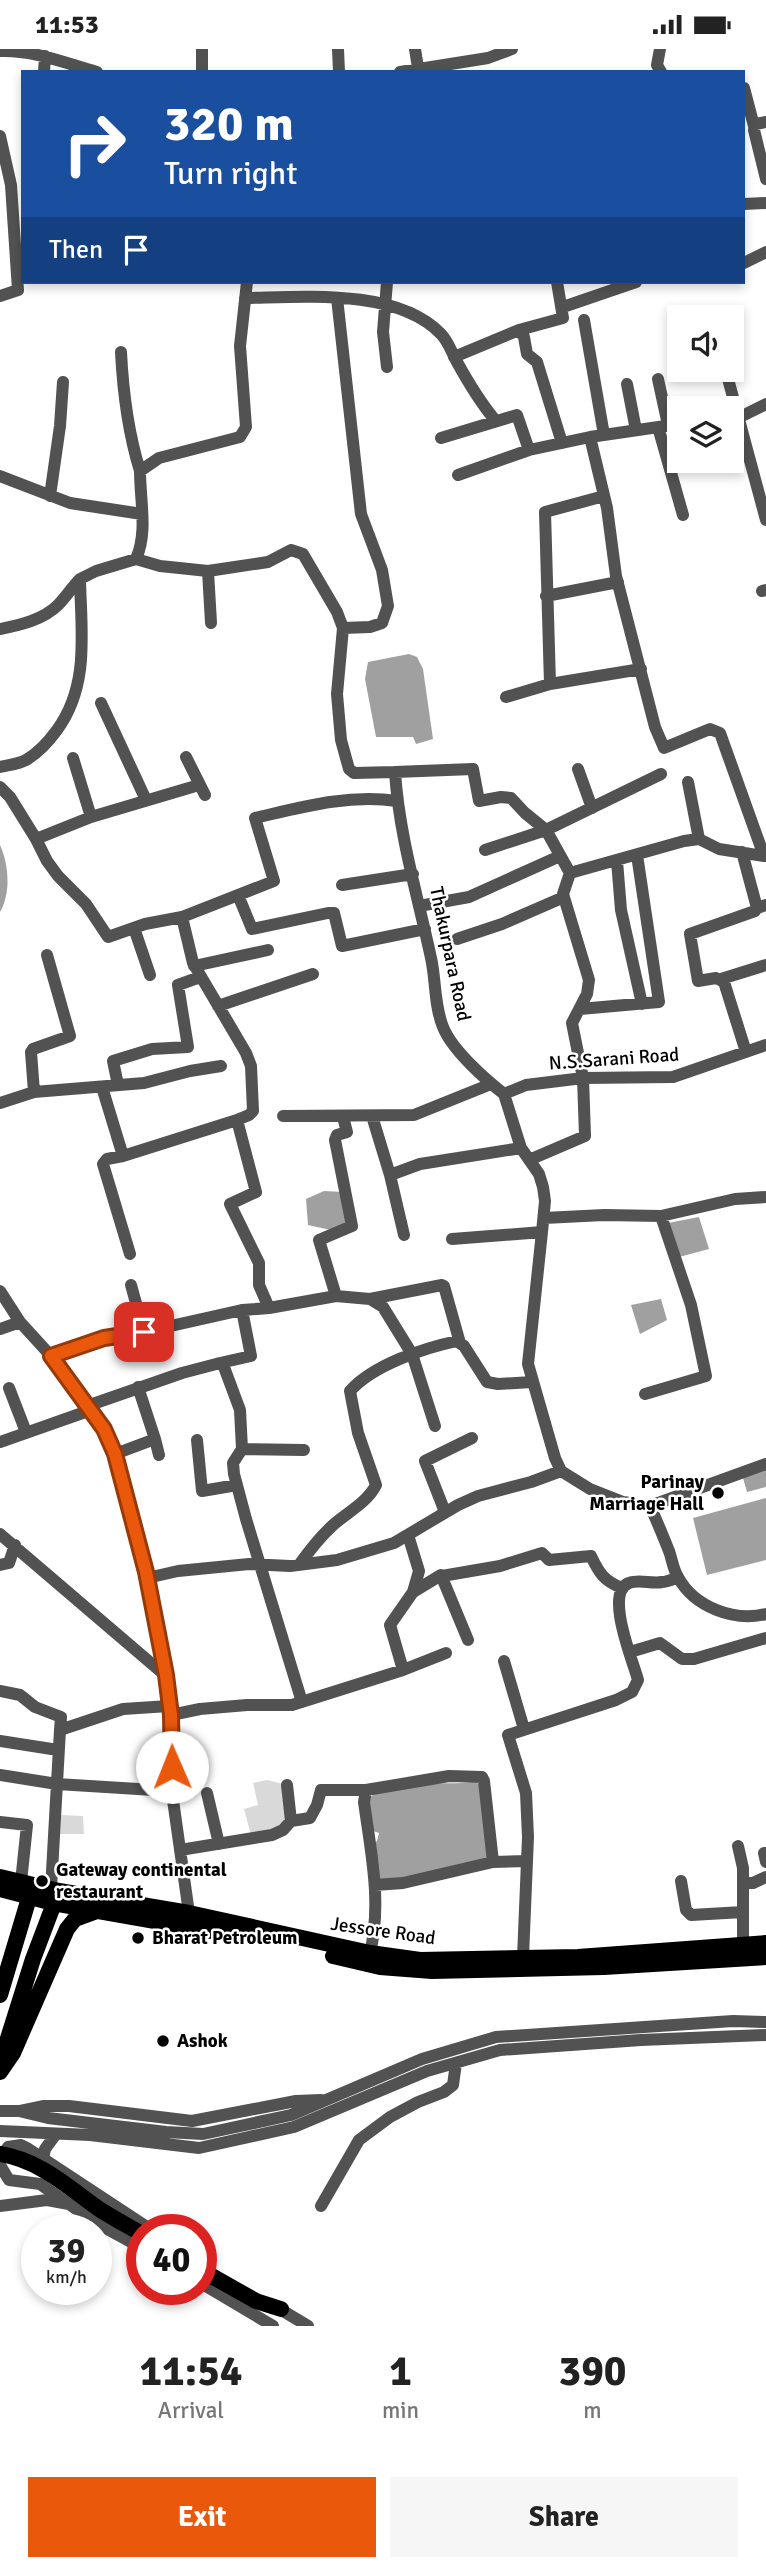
<!DOCTYPE html>
<style>
:root{--surface:#fff;--page:#f6f6f6;--text:#222;--muted:#767676;--accent:#ea580c}
body{margin:0;font-family:Signika,sans-serif;background:var(--page);color:var(--text);height:100vh;display:flex;flex-direction:column;font-size:26px;white-space:nowrap}
*{box-sizing:border-box;margin:0}
p{font-size:23px;color:var(--muted)}
.icon{flex:none;width:38px;height:38px;fill:none;stroke:currentColor;stroke-width:2;stroke-linecap:round;stroke-linejoin:round}
.map{position:relative;height:2277px;overflow:hidden}
.panel{display:flex;flex-direction:column;background:var(--surface);flex:1}
.panel>*{flex:none}
.guide{position:absolute;left:21px;top:21px;width:724px;height:214px;border-radius:0px;box-shadow:0 4px 10px #0003;background:#1a4fa0;color:#fff;overflow:hidden}
.tools{position:absolute;left:667px;top:256px;display:grid;gap:14px}
.tools a{display:grid;place-items:center;width:77px;height:77px;border-radius:0px;background:var(--surface);box-shadow:0 4px 10px #0003;font-size:35px}
.speed{position:absolute;left:21px;top:2165px;display:flex;gap:14px;font-size:35px;font-weight:700;text-align:center}
.speed>*{display:grid;place-content:center;width:91px;height:91px;border-radius:50%;background:var(--surface);box-shadow:0 4px 10px #0003;line-height:1}
.speed small{font-size:18px;font-weight:400}
.speed .limit{border:10px solid #d22;background:#fff;color:#111}
.pin{position:absolute;display:grid;place-items:center;width:60px;height:60px;color:#fff;margin:-30px;border-radius:14px;box-shadow:0 4px 10px #0006}
.me{position:absolute;width:77px;margin:-38px;rotate:359deg;stroke-linejoin:round;filter:drop-shadow(0 0 5px #0008)}
.turn{display:flex;align-items:center;gap:24px;height:147px;padding:0 28px;font-size:32px}
.turn .icon{width:91px;height:91px;stroke-width:2.5}
.turn b{display:block;font-size:49px;line-height:60px}
.then{display:flex;align-items:center;height:66px;padding:0 28px;background:#0003;gap:14px;font-size:26px}
.eta{display:flex;justify-content:space-evenly;align-items:center;height:119px;text-align:center}
.eta b{font-size:42px;font-weight:800;line-height:49px}
.action{display:flex;gap:14px;margin-top:auto;padding:14px 28px}
.action a{flex:1;height:80px;border-radius:0px;background:var(--accent);color:#fff;font-size:28px;font-weight:800;line-height:80px;text-align:center}
.action a+a{background:var(--page);color:var(--text)}
.status{display:flex;justify-content:space-between;align-items:center;height:49px;padding:0 35px;background:var(--surface);direction:ltr}
.status svg{height:19px;fill:currentColor}
.map>svg:first-child{display:block}
.green{fill:#d9d9d9}
.water{fill:#a0a0a0}
.lines{fill:none;stroke-linecap:round;stroke-linejoin:round}
.minor{stroke:#525252;stroke-width:12}
.major{stroke:#000;stroke-width:16}
.route-casing{stroke:#983908;stroke-width:18}
.route{stroke:#ea580c;stroke-width:12}
.poi-dot{fill:#000;stroke:#fff;stroke-width:2.5}
.labels{text-anchor:middle;dominant-baseline:central;stroke-width:5;stroke-linejoin:round;paint-order:stroke}
.street-label{font-size:19px;fill:#000;stroke:#fff}
.poi-label{font-size:19px;font-weight:bold;fill:#000;stroke:#fff;text-anchor:start}
</style>
<div class="status"><b>11:53</b><svg viewBox="0 0 49 12"><path d="M0 12V9h3v3zM5 12V6h3v6zM10 12V3h3v9zM15 12V0h3v12zM26 1h20v11H26zM47 4h2v5h-2z"/></svg></div>
<div class="map">
<svg width="766" height="2277" viewBox="0 0 766 2277">
<rect width="100%" height="100%" fill="#fff"/>
<path class="green" d="M 267,1731 L 287,1736 L 291,1772 L 252,1790 L 244,1760 L 258,1756 L 253,1734 Z
M 61,1766 L 83,1767 L 84,1785 L 60,1785 Z"/>
<path class="water" d="M 409,605 L 417,608 L 423,620 L 433,690 L 416,695 L 413,688 L 376,688 L 365,630 L 368,613 Z
M 0,796 C 9,816 11,844 0,863 Z
M 324,1142 L 343,1143 L 349,1172 L 335,1182 L 308,1176 L 306,1150 Z
M 699,1168 L 709,1200 L 679,1208 L 668,1174 Z
M 661,1250 L 667,1271 L 640,1285 L 631,1256 Z
M 766,1415 L 766,1438 L 747,1443 L 741,1422 Z
M 766,1449 L 766,1511 L 707,1526 L 693,1469 Z
M 475,1733 L 479,1735 L 491,1814 L 379,1832 L 373,1795 L 377,1792 L 379,1784 L 370,1781 L 369,1749 C 393,1728 445,1737 475,1733 Z"/>
<g class="lines">
<path class="minor" d="M 202,0 L 202,23
M 338,0 L 339,23
M 415,0 L 418,19
M 660,0 L 657,16 L 661,23
M 0,2 C 35,1 64,14 97,23
M 44,23 L 45,7
M 400,23 L 488,9 L 512,0
M 744,39 L 754,77
M 766,73 L 756,75 L 754,81 L 766,130
M 0,87 L 11,136 L 18,241 L 0,247
M 744,155 L 766,154
M 744,214 L 766,203
M 387,233 L 383,283 L 387,318
M 245,249 C 303,248 397,239 441,285 C 448,292 452,304 457,313 C 468,333 480,353 495,371
M 337,249 L 361,465 L 382,521 L 388,557 L 382,574 L 370,578 L 343,579
M 563,258 L 636,233
M 584,271 L 604,386
M 519,281 L 563,269 L 557,233
M 121,303 C 123,344 128,383 140,422
M 454,308 L 519,281 L 524,288 L 527,305 L 537,313 L 562,394
M 727,326 L 766,471
M 658,330 L 668,376
M 627,335 L 636,381
M 732,368 L 740,368 L 766,355
M 658,378 L 683,466
M 590,388 L 607,459 L 616,527 L 655,678 L 664,699 L 710,680 L 720,684 L 764,807 L 766,807
M 441,389 L 517,366 L 529,401
M 458,426 L 529,401 L 590,388 L 679,375
M 0,427 L 70,454 L 142,465
M 50,447 L 60,377 L 63,333
M 136,510 L 160,517 L 208,522 L 268,513 L 291,501 L 303,505 L 337,563 L 343,579 L 337,645 L 341,691 L 349,720 L 354,724 L 395,723 C 399,786 418,848 431,909 C 436,931 434,956 443,978 C 452,1001 485,1030 504,1045
M 208,522 L 211,574
M 762,542 L 766,541
M 546,547 L 618,533
M 0,580 C 20,576 43,571 58,556 C 66,548 72,538 80,530
M 550,635 L 641,620
M 506,648 L 550,635 L 545,463 L 604,447
M 101,654 L 146,751
M 186,708 L 205,746
M 73,709 L 91,768
M 0,718 C 8,716 19,715 26,711 C 38,704 49,692 57,681 C 90,636 81,582 80,530 L 96,522 L 136,510 C 148,483 140,452 140,422 L 159,409 L 240,388 L 246,378 L 240,297 L 247,233
M 578,720 L 592,759
M 395,723 L 473,720 L 479,752 L 501,748 L 511,749 L 525,764 L 546,781 L 570,824 L 563,845 L 589,931 L 587,945 L 572,974 L 583,1029 L 585,1087 L 529,1111
M 688,733 L 699,790
M 0,738 L 10,748 L 36,790 L 47,812 L 58,827 L 86,855 L 108,888 L 145,875 L 182,868 L 274,832 L 255,769 C 302,758 348,745 397,752
M 36,790 L 91,768 L 199,736
M 485,801 L 546,781 L 661,725
M 742,803 L 757,859 L 766,856
M 617,812 L 621,861 L 642,955
M 570,824 L 684,792 L 699,790 L 719,800 L 764,807
M 342,836 L 413,825
M 238,846 L 252,880 L 328,864 L 334,864 L 342,897 L 425,880
M 419,857 L 469,848 L 560,807
M 182,868 L 193,914 L 246,1004 L 251,1017 L 253,1062 L 249,1066 L 237,1071 L 256,1143 L 230,1155 L 259,1214 L 259,1236 L 269,1259
M 134,879 L 150,926
M 457,890 L 502,875 L 564,848
M 194,917 L 268,901
M 721,930 L 766,916
M 218,957 L 313,925
M 580,960 L 659,953 L 637,806
M 746,1003 L 724,933 L 716,929 L 698,932 L 690,885 L 755,862 L 757,859
M 118,1036 L 113,1012 L 152,1000 L 188,998 L 178,936 L 200,928
M 102,1038 L 123,1107 L 237,1071
M 34,1043 L 144,1034 L 190,1022 L 221,1017
M 504,1045 L 521,1099 L 539,1125 L 543,1138 L 545,1152 L 542,1183 L 528,1315 L 555,1409 L 561,1422 L 590,1440 L 623,1453 L 650,1457 C 657,1472 663,1487 669,1502 C 672,1510 673,1520 678,1528 C 694,1558 734,1573 766,1565
M 504,1045 L 526,1036 L 583,1029 L 673,1028 L 766,996
M 0,1054 L 34,1043 L 31,1003 L 33,1000 L 70,987 L 47,906
M 283,1067 L 414,1066 L 491,1035
M 372,1067 L 390,1126 L 420,1115 L 521,1099
M 123,1107 L 107,1110 L 103,1115 L 130,1205
M 390,1126 L 404,1186
M 544,1169 L 604,1166 L 661,1167 L 735,1150 L 766,1148
M 452,1190 L 542,1183
M 131,1236 L 144,1283
M 0,1242 L 20,1273 L 51,1307 L 104,1380 L 115,1405 L 146,1523 L 166,1627 L 171,1666 L 172,1744 L 189,1864
M 336,1247 L 319,1191 L 352,1177 L 335,1091 L 337,1086 L 347,1083 L 343,1068
M 370,1250 L 442,1236 L 444,1237 L 460,1294
M 0,1280 L 20,1273
M 51,1307 L 104,1289 L 144,1283 L 242,1261 L 269,1259 L 336,1247 L 370,1250 L 383,1258 L 412,1305 L 435,1377
M 220,1314 L 251,1307 L 242,1261
M 9,1339 L 26,1383
M 645,1345 L 706,1327 L 691,1256 L 661,1167
M 87,1357 L 182,1324 L 220,1314 L 224,1318 L 240,1361 L 242,1400 L 233,1414 L 234,1425 L 246,1470 L 302,1653
M 155,1390 L 159,1406
M 197,1391 L 202,1442 L 237,1436
M 0,1393 L 91,1361
M 242,1400 L 304,1401
M 115,1405 L 155,1390 L 138,1338
M 650,1457 L 766,1415
M 445,1463 L 425,1412 L 472,1389
M 0,1485 L 166,1627
M 0,1516 L 9,1514 L 15,1496
M 299,1516 C 309,1502 319,1489 332,1477 C 346,1464 367,1454 376,1436 L 358,1384 L 350,1342 C 373,1316 424,1299 457,1292 L 464,1297 L 487,1333 L 498,1335 L 532,1333
M 442,1527 L 500,1517 L 542,1504 L 549,1511 L 591,1507 C 599,1524 604,1532 622,1539
M 147,1529 L 178,1522 L 249,1515 L 290,1517 L 337,1511 L 394,1494 L 458,1456 L 478,1447 L 531,1433 L 561,1422
M 413,1543 L 441,1526 L 468,1591
M 630,1603 L 660,1594 L 682,1610 L 694,1610 L 766,1589
M 504,1612 L 524,1680
M 403,1621 L 446,1604
M 0,1642 L 20,1646 L 35,1658 L 61,1668 L 60,1681
M 171,1666 L 200,1660 L 247,1656 L 292,1656 L 403,1621 L 390,1576 L 413,1543 L 419,1522 L 408,1486
M 0,1692 L 58,1701
M 0,1726 L 57,1735 L 154,1741
M 287,1736 L 291,1772
M 366,1741 L 449,1727 L 482,1728 L 484,1732 L 493,1813
M 207,1744 L 219,1795
M 0,1773 L 27,1776 L 21,1833
M 738,1797 L 743,1819 L 743,1894
M 180,1801 L 272,1786 L 283,1781 L 291,1772 L 310,1769 L 317,1756 L 321,1741 L 366,1741 L 364,1753 C 371,1804 382,1854 370,1904
M 766,1804 L 764,1804 L 766,1813
M 681,1832 L 686,1861 L 691,1866 L 743,1863
M 743,1833 L 753,1834 L 766,1828
M 375,1836 L 403,1834 L 493,1813 L 527,1812
M 51,1840 L 60,1681 L 123,1660 L 169,1657
M 523,1908 L 528,1788 L 526,1744 L 508,1686 L 616,1651 L 632,1643 L 638,1631 C 633,1612 604,1543 629,1534 C 639,1530 651,1535 662,1533 C 667,1533 673,1530 678,1528
M 0,2062 L 19,2062 L 43,2057 L 69,2057 L 192,2072 L 296,2052 L 321,2051
M 19,2062 L 48,2069 L 166,2083 L 203,2085 L 291,2066 L 422,2010 L 496,1988 L 733,1972 L 766,1973
M 0,2082 L 90,2086 L 199,2099 L 294,2078 L 427,2022 L 500,2001 L 641,1991 L 766,1986
M 0,2110 L 8,2098 L 21,2096 L 27,2099 L 150,2180
M 43,2110 L 45,2100 L 56,2085
M 0,2116 L 9,2131 L 40,2135 L 66,2153
M 0,2157 L 47,2151 L 69,2155 L 98,2175 L 142,2199
M 321,2157 L 359,2091 L 390,2068 L 418,2053 L 444,2043 L 453,2036 L 456,2014
M 201,2234 L 273,2277
M 273,2256 L 308,2277"/>
<path class="major" d="M 0,1828 L 59,1842 L 189,1864 L 370,1904 L 420,1911 L 578,1908 L 766,1894
M 0,1840 L 53,1854 L 229,1885
M 333,1907 L 380,1918 L 432,1922 L 604,1918 L 766,1908
M 0,1946 L 32,1839
M 4,2002 L 33,1910 L 58,1844
M 0,2023 L 13,2004 L 67,1880 L 75,1870 L 97,1862
M 0,2105 C 39,2111 68,2138 99,2160 C 113,2169 128,2177 142,2185
M 201,2221 L 256,2252 L 281,2260"/>
</g>
<g class="lines">
<g class="route-casing">
<path id="route" d="M 144,1283 L 104,1289 L 51,1307 L 104,1380 L 115,1405 L 146,1523 L 166,1626 L 171,1666 L 172,1718"/>
</g>
<use href="#route" class="route"/>
</g>
<g class="poi-dot">
<circle cx="718" cy="1444" r="7"/>
<circle cx="42" cy="1832" r="7"/>
<circle cx="138" cy="1889" r="7"/>
<circle cx="163" cy="1992" r="7"/>
</g>
<g class="labels">
<g class="street-label">
<text transform="translate(450 905) rotate(78)">Thakurpara Road</text>
<text transform="translate(614 1010) rotate(-4)">N.S.Sarani Road</text>
<text transform="translate(383 1882) rotate(8)">Jessore Road</text>
</g>
<g class="poi-label">
<text x="704" y="1433" text-anchor="end">Parinay<tspan x="704" dy="22">Marriage Hall</tspan></text>
<text x="56" y="1821">Gateway continental<tspan x="56" dy="22">restaurant</tspan></text>
<text x="152" y="1889">Bharat Petroleum</text>
<text x="177" y="1992">Ashok</text>
</g>
</g>
</svg>
<div class="tools">
<a><svg class="icon" aria-label="sound" viewBox="0 0 24 24"><path d="M4 9h4l5-4v14l-5-4H4zM17 9q2 3 0 6"/></svg></a>
<a><svg class="icon" aria-label="layers" viewBox="0 0 24 24"><path d="M12 4l9 5-9 5-9-5zM3 14l9 5 9-5"/></svg></a>
</div>
<div class="speed"><div>39<small>km/h</small></div><div class="limit">40</div></div>
<div class="pin" style="left:144px;top:1283px;background:#d93025"><svg class="icon" aria-label="arrive" viewBox="0 0 24 24"><path d="M6 21V4h12l-3 4 3 4H6"/></svg></div>
<svg class="me" style="left:172px;top:1718px" viewBox="-20 -20 40 40"><circle r="19" fill="#fff"/><path d="M0-13L10 11 0 6-10 11z" fill="#ea580c"/></svg>
<div class="guide">
<div class="turn"><svg class="icon" aria-label="right" viewBox="0 0 24 24"><path d="M7 20v-9h11M14 6l5 5-5 5"/></svg><div><b>320 m</b>Turn right</div></div>
<div class="then">Then<svg class="icon" aria-label="arrive" viewBox="0 0 24 24"><path d="M6 21V4h12l-3 4 3 4H6"/></svg></div>
</div>
</div>
<section class="panel">
<div class="eta">
<div><b>11:54</b><p>Arrival</p></div>
<div><b>1</b><p>min</p></div>
<div><b>390</b><p>m</p></div>
</div>
<div class="action"><a>Exit</a><a>Share</a></div>
</section>
